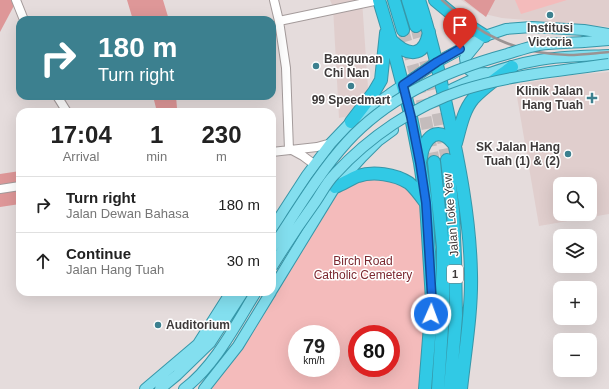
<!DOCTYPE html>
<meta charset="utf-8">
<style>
:root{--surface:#fff;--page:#f2f2f2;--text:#222;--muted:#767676;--line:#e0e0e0}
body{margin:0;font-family:Helvetica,sans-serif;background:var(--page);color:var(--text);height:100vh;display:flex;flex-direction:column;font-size:15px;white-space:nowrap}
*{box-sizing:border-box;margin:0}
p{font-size:13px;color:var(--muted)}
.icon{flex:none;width:22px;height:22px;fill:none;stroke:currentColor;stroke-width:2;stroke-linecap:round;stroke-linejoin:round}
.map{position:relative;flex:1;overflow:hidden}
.panel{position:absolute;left:16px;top:108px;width:260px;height:188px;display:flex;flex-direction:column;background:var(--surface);border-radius:12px;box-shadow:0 4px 16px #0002}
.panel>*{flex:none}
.banner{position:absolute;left:16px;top:16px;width:260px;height:84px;border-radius:12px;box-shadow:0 4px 16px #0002;background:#3c808f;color:#fff;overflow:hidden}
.controls{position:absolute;left:553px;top:177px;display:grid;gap:8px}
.controls a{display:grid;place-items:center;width:44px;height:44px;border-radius:8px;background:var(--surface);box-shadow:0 4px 16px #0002;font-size:20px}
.speed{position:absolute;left:288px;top:325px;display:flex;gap:8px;font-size:20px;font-weight:700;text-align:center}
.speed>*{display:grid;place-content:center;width:52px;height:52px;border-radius:50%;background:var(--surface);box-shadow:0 4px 16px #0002;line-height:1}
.speed small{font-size:10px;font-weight:400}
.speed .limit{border:6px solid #d22;background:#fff;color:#111}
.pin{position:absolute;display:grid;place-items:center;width:34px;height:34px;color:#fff;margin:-41px -17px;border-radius:50% 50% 50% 0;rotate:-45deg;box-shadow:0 0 4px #0007}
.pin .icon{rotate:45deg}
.me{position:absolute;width:44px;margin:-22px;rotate:2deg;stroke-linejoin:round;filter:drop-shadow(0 0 3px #0008)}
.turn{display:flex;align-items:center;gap:14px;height:84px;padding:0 16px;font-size:18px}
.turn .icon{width:52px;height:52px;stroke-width:2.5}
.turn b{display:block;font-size:28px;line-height:34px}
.eta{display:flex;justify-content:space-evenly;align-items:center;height:68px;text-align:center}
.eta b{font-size:24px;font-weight:700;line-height:28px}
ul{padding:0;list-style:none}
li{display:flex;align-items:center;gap:12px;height:56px;padding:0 16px;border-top:1px solid var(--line)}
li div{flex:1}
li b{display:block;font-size:15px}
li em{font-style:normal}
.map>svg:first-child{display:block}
.built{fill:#e0cecd;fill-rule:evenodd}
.green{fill:#f4bbbb;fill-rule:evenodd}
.forest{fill:#de9798}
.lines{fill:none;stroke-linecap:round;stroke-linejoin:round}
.highway-tunnel{stroke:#c4bcbc;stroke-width:12;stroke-dasharray:12 6;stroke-linecap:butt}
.minor-casing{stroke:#a49b9b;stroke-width:10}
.major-casing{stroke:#3697a9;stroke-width:12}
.highway-casing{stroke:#3697a9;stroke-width:14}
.minor{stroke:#fff;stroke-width:8}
.major{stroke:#83dfef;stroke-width:10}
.highway{stroke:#31c9e5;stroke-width:12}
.rail{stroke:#9a9393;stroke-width:2.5}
.major-bridge-casing{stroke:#3697a9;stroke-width:12;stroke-linecap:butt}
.major-bridge{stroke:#83dfef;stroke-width:10}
.route-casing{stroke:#114b97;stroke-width:10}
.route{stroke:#1a73e8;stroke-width:7}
.poi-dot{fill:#3c808f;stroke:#fff;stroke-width:1.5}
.labels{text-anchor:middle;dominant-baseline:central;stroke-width:3;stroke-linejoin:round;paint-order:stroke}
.shield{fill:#fff;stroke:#787575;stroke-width:1}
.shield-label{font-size:11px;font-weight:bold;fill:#3e3a3a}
.poi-label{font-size:12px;font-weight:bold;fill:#3e3a3a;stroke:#fff}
.street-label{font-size:12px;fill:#3e3a3a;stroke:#fff}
.park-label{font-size:12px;fill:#7b2830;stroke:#fff}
</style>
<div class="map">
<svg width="609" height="389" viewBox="0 0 609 389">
<rect width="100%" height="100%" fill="#e5dcdc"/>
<path class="built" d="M 330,0 L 362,0 L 368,88 L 354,115 L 339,118 L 333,7 Z
M 461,0 L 609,0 L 609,27 L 502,18 L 480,13 Z
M 609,72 L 609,214 L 539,226 L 515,85 L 571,75 ZM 560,184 L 590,184 L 590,214 L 560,214 Z"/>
<path class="green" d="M 515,0 L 567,0 L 521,14 Z
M 385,175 L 413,188 L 426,203 L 429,283 L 423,389 L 204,389 L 324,205 L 352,179 ZM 297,334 L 331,334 L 331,368 L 297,368 ZM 357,334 L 391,334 L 391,368 L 357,368 Z"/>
<path class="forest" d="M 0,0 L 17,0 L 0,32 Z
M 127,0 L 163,0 L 169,20 L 133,20 Z
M 464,0 L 495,0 L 486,17 Z
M 153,96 L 176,96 L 177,108 L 156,108 Z
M 20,171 L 20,204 L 0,207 L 0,174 Z"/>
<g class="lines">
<path class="highway-tunnel" d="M 416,26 L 433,90 L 447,160
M 403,30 L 421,95 L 434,162"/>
<g class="minor-casing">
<path id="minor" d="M 16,0 L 24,20
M 274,0 L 279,21 L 286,68 L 289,150
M 279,21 L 379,0
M 57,96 L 67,112
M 292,150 L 303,156 L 315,165
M 272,152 L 317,147 L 331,143
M 0,189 L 20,186"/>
</g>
<g class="major-casing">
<path id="major" d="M 478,42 L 465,58 C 466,73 474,74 486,73
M 584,42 L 609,40
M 443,94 C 470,79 508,65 539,60 C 561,56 586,56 609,55
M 272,229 L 307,175 L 331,143 L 351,122 L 390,94 L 437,62 L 485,36 L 506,29 L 532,27 L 584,30 L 609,34
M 272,290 L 335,187 L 362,157 L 378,141 L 393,130
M 145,389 L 198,344 L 231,292
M 160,389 L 177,375 L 210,343 L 243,292
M 184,389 C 215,366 236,324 256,292
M 204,389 L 238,346 L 271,292"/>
</g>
<g class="highway-casing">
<path id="highway" d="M 379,0 L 391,40 L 411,117 L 420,163 L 426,203 L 432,300 L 425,389
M 394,0 L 403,30
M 408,0 L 416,26
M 419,0 C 431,36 439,72 447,109 C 459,163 470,218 471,274 C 472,312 465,351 461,389
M 435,0 L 458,19 L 485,36
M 391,40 C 407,56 424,59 429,32
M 351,122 L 374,92 L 381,80 L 386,33
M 456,143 C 460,129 463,111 473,99 C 484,87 499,77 512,67
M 421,158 C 422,146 431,128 445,136 C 449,138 452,142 455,145
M 447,160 L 453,211 L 455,258 L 456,316 L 450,389
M 434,162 L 443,247 L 443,311 L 438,389
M 335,187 C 343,184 350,179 358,176 C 373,171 395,174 409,183 C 415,188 420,195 425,202"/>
</g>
<use href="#minor" class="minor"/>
<use href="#major" class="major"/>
<use href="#highway" class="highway"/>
<path class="rail" d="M 442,0 C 479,35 517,54 569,55 C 582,55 596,53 609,52"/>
<g class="major-bridge-casing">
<path id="major-bridge" d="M 272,248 C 296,212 318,174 347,142 C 389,96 448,70 507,54 C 517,51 528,47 539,45 C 554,43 569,43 584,42
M 272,267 C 286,244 300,223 316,201 C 322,192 327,182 335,174 C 369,137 414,106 463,90 C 510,75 560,71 609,64"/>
</g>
<use href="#major-bridge" class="major-bridge"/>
</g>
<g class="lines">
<g class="route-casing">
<path id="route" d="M 431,314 L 432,300 L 426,203 L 420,163 L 411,117 L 403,85 L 437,62 L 460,49"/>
</g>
<use href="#route" class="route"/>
</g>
<g class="poi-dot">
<circle cx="550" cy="15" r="4"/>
<circle cx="316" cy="66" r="4"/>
<circle cx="351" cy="86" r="4"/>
<path d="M590 92h4v4h4v4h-4v4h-4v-4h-4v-4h4z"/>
<circle cx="568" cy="154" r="4"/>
<circle cx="158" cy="325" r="4"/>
</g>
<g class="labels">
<rect class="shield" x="447" y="265" width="16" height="18" rx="3"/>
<g class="shield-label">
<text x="455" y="274">1</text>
</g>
<g class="poi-label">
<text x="550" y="28">Institusi<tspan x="550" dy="14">Victoria</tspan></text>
<text x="324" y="59" text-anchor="start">Bangunan<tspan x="324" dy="14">Chi Nan</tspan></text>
<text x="583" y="91" text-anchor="end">Klinik Jalan<tspan x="583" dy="14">Hang Tuah</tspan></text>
<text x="351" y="100">99 Speedmart</text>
<text x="560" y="147" text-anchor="end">SK Jalan Hang<tspan x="560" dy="14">Tuah (1) &amp; (2)</tspan></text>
<text x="166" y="325" text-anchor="start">Auditorium</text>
</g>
<g class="street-label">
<text transform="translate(451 215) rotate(-95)">Jalan Loke Yew</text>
</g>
<g class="park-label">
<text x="363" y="261">Birch Road<tspan x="363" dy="14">Catholic Cemetery</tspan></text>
</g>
</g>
</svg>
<div class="controls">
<a><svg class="icon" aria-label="search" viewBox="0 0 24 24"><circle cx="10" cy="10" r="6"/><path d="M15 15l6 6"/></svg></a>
<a><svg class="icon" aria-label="layers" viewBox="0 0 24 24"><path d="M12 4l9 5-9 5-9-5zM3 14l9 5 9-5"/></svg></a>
<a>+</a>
<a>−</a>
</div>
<div class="speed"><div>79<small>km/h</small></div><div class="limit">80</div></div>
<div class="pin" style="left:460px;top:49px;background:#d93025"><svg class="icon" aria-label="arrive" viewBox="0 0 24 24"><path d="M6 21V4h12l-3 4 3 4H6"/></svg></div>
<svg class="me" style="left:431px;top:314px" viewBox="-20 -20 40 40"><circle r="17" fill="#1a73e8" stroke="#fff" stroke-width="3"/><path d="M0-11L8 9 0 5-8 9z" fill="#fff"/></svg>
<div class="banner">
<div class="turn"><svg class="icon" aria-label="right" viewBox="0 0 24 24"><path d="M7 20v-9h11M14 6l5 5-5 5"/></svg><div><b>180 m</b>Turn right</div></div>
</div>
<section class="panel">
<div class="eta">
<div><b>17:04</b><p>Arrival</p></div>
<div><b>1</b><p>min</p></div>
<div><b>230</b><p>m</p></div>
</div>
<ul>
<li><svg class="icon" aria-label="right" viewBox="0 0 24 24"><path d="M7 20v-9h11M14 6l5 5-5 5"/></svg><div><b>Turn right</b><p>Jalan Dewan Bahasa</p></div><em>180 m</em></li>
<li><svg class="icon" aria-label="ahead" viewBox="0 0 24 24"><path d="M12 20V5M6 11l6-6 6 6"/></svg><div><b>Continue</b><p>Jalan Hang Tuah</p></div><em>30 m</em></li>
</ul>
</section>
</div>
